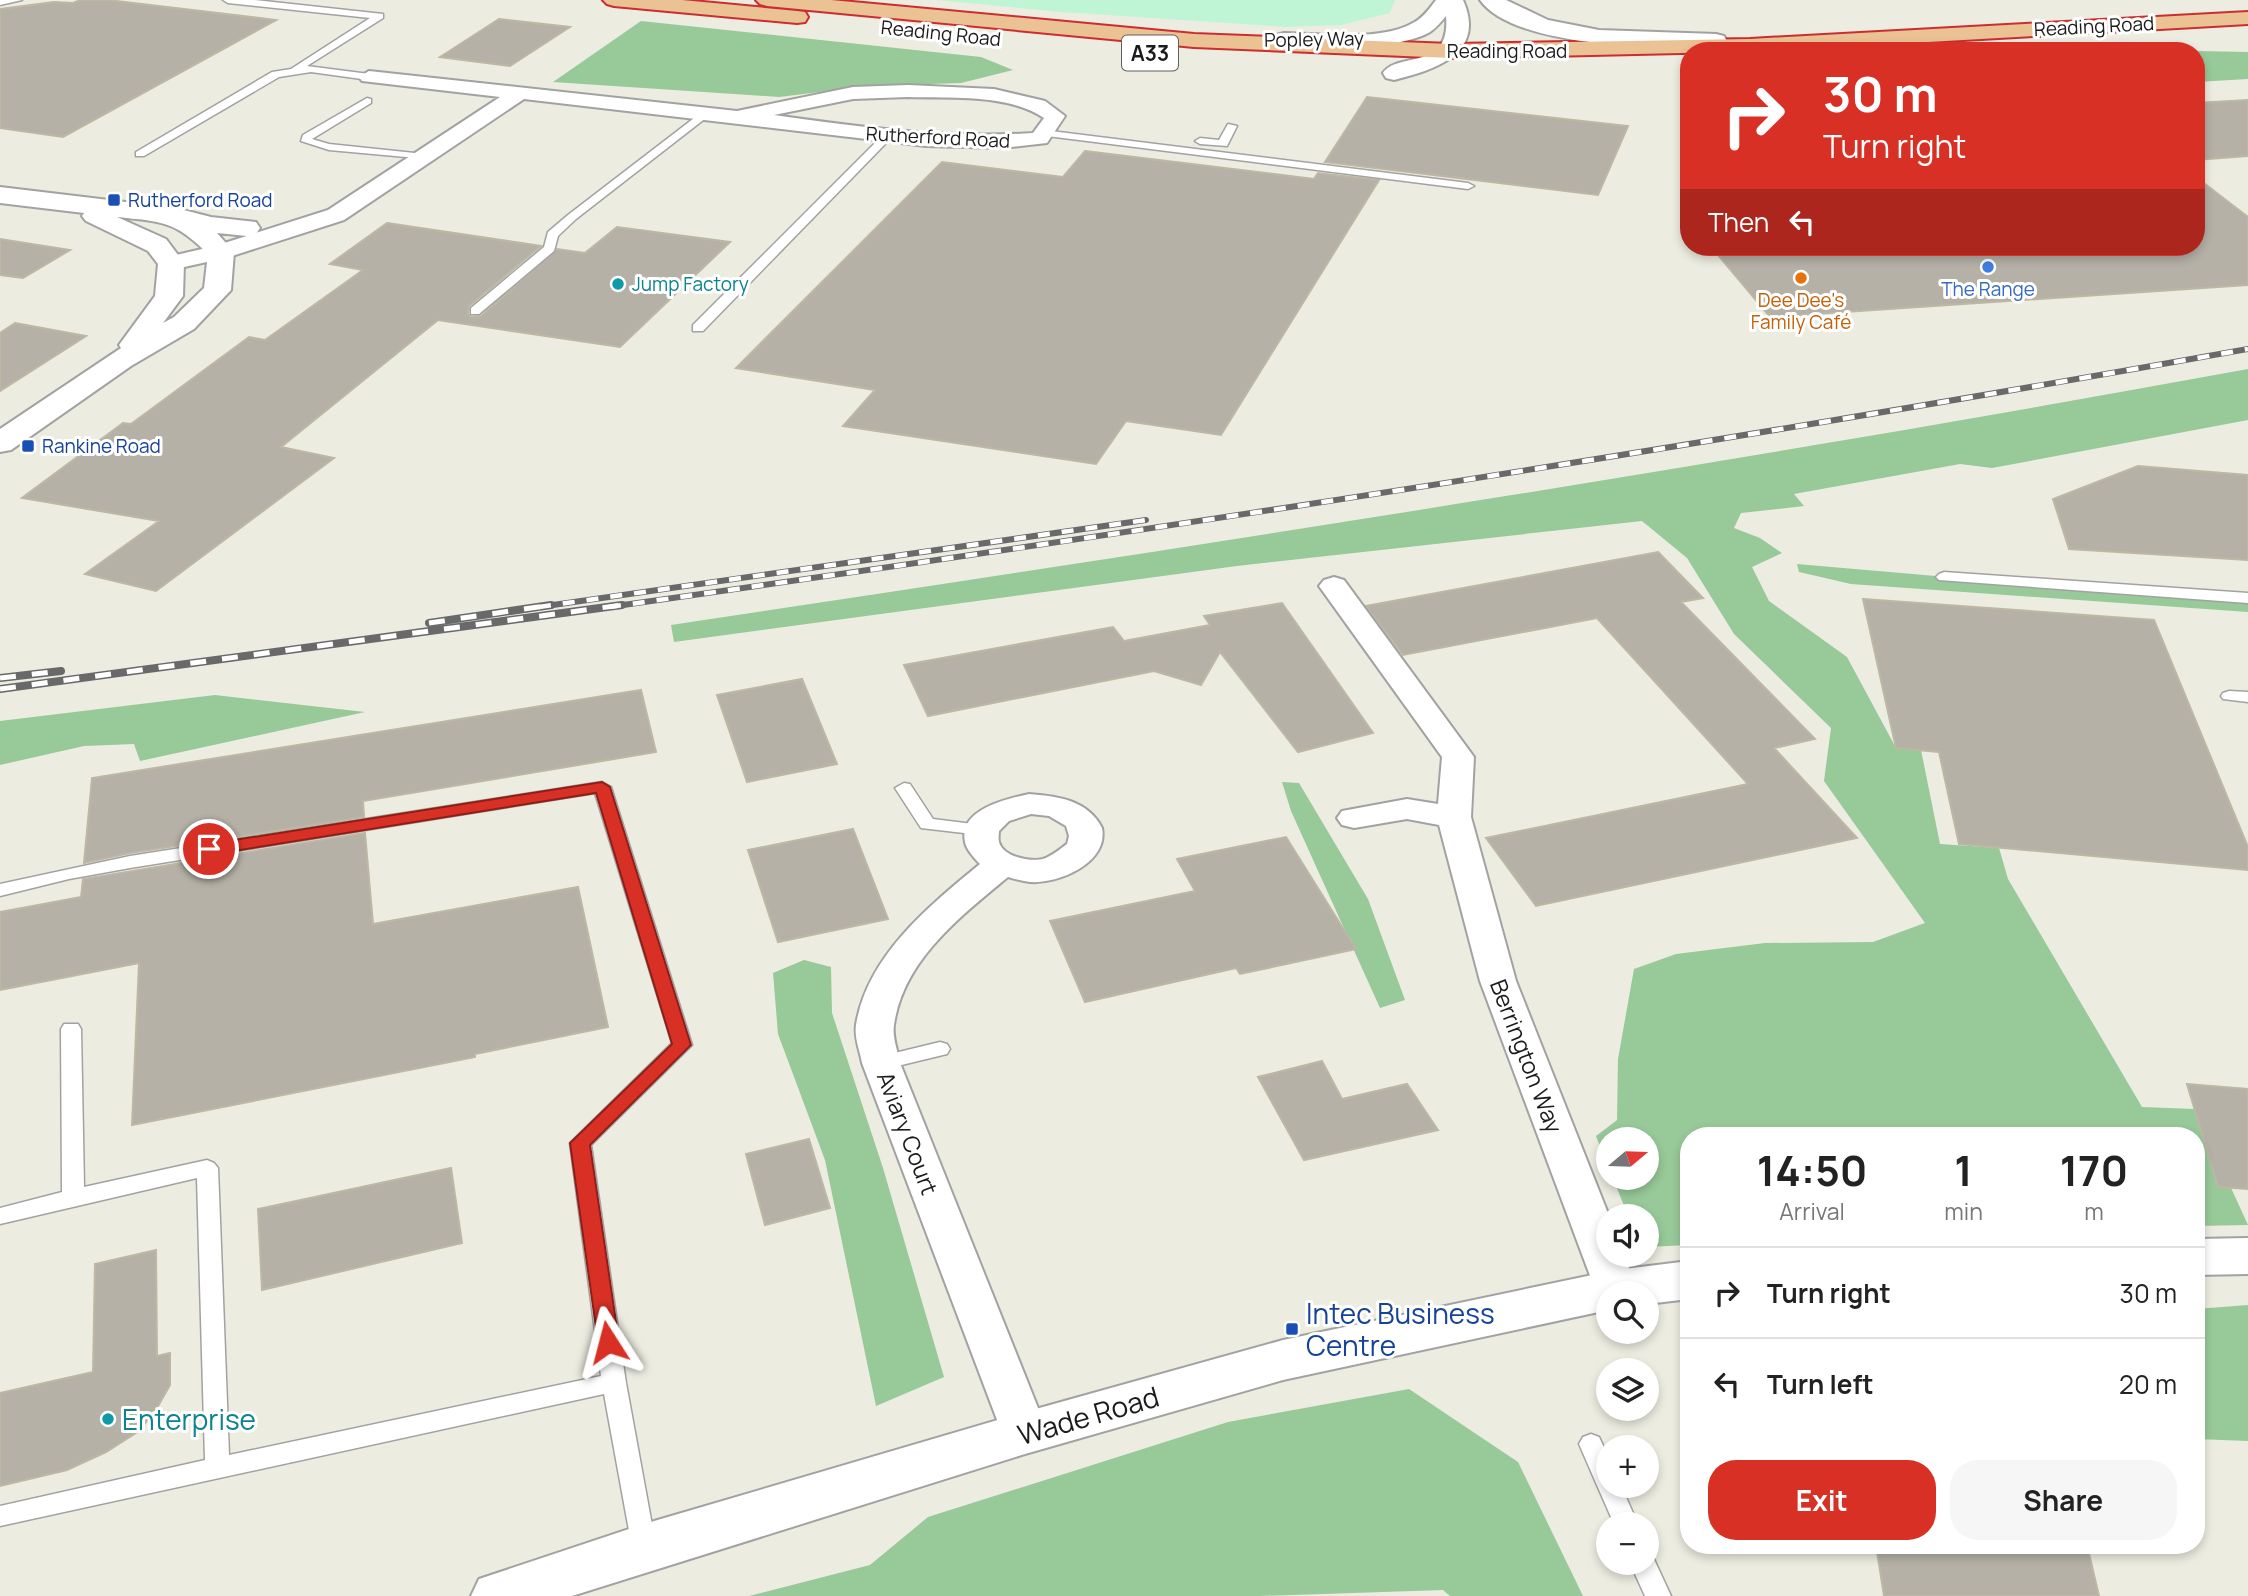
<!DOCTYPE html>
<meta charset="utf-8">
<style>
:root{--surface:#fff;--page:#f6f6f6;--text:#222;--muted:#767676;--line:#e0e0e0;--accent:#d93025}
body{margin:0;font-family:Manrope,sans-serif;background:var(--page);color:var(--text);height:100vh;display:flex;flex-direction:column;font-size:26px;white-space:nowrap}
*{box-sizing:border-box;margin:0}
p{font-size:23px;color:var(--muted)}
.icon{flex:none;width:38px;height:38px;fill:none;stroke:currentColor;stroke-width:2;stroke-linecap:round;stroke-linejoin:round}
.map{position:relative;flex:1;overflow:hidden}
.drawer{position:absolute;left:1680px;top:1127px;width:525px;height:427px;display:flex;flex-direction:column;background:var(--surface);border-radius:28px;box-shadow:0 4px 10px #0003}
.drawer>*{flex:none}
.top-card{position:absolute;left:1680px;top:42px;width:525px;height:214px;border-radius:28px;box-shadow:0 4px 10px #0003;background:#d93025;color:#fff;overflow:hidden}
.needle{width:46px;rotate:71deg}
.fabs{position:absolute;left:1596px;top:1127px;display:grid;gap:14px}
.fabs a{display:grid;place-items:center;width:63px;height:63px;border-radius:50%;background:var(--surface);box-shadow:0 4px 10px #0003;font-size:35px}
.pin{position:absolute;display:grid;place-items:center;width:60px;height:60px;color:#fff;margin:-30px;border:4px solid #fff;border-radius:50%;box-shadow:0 2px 7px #0007}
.me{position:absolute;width:77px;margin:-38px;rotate:351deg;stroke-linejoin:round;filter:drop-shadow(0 0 5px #0008)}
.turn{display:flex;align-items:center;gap:24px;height:147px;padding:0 28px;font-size:32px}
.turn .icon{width:91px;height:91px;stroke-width:2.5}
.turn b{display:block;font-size:49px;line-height:60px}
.then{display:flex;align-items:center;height:66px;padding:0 28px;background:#0003;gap:14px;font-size:26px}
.eta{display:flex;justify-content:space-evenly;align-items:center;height:119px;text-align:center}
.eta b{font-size:42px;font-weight:700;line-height:49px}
.action{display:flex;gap:14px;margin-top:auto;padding:14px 28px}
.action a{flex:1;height:80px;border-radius:28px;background:var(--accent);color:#fff;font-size:28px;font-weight:700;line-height:80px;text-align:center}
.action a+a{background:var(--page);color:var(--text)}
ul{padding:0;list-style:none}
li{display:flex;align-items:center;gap:21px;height:91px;padding:0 28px;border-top:2px solid var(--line)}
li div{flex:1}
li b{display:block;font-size:26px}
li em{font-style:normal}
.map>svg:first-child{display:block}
.forest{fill:#98c999}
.park{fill:#bff5d4}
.building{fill:#b5b1a7;stroke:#bdb7a4;stroke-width:2}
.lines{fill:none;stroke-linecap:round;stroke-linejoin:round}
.service-casing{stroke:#a2a2a2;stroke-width:3}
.minor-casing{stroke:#a2a2a2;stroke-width:4}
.tertiary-casing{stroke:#a2a2a2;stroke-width:4}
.trunk-casing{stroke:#cb2d31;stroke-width:4}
.service{fill:#fff;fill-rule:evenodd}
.minor{fill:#fff;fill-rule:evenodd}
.tertiary{fill:#fff;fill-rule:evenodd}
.trunk{fill:#ebc294;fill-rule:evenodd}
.rail-far1-casing{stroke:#696969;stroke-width:6}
.rail-casing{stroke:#696969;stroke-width:8}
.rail-far1{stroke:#fff;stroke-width:4.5;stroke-dasharray:12;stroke-linecap:butt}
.rail{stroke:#fff;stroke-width:5;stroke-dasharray:16;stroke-linecap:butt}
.route{fill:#d93025;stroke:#8d1f18;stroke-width:2}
.transit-dot{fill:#1a4fb4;stroke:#fff;stroke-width:2.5}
.shop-dot{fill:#3f7fe0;stroke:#fff;stroke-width:2.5}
.food-dot{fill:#e8710a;stroke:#fff;stroke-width:2.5}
.culture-dot{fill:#0f9aa8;stroke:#fff;stroke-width:2.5}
.labels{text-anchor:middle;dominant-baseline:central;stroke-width:6;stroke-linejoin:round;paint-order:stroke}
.far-street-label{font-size:19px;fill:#1b1b1b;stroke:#fff}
.far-transit-label{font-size:19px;fill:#164399;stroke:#fff;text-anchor:start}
.far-culture-label{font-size:19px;fill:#0d838f;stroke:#fff;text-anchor:start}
.far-shop-label{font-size:19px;fill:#366cbe;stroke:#fff}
.far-food-label{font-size:19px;fill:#c56008;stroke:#fff}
.shield{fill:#fff;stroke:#5f5f5f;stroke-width:2}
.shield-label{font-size:21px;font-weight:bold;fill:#1b1b1b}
.street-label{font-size:23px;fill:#1b1b1b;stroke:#fff}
.near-transit-label{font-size:28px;fill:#164399;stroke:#fff;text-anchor:start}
.near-street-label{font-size:28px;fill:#1b1b1b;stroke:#fff}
.near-culture-label{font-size:28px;fill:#0d838f;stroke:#fff;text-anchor:start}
</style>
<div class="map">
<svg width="2248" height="1596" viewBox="0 0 2248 1596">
<rect width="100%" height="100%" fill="#ecece1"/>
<path class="forest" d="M 641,21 L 981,57 L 1013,70 L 961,83 L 869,86 L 779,97 L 553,82 Z
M 2196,51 L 2248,52 L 2248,79 L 2196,82 Z
M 2248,369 L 2248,420 L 1992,468 L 1960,464 L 1794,494 L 1804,506 L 1741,513 L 1734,528 L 1760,538 L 1782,553 L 1752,567 L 1769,601 L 1847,657 L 1896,748 L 1921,750 L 1940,844 L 1999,848 L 2008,879 L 2142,1107 L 2195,1109 L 2248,1225 L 2196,1226 L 2196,1136 L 1689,1136 L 1689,1245 L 1647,1247 L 1647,1216 L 1628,1216 L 1613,1178 L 1647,1178 L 1647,1139 L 1608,1139 L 1608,1166 L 1596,1136 L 1617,1120 L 1618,1059 L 1634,969 L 1676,954 L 1765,943 L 1873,942 L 1925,923 L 1824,781 L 1831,728 L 1734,634 L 1687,558 L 1642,521 L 1237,566 L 674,642 L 671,625 C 1198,546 1724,465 2248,369 Z
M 1797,564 L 2248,603 L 2248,612 L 1851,584 L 1799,572 Z
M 215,695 L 365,712 L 140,761 L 134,744 L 84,746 L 0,765 L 0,721 Z
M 1282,782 L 1299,783 L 1368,899 L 1405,1000 L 1380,1008 L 1291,811 Z
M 804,960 L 831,967 L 832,1013 L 883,1168 L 944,1377 L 876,1406 L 825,1160 L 778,1034 L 773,973 Z
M 2248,1305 L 2248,1441 L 2196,1439 L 2196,1309 Z
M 1409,1389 L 1518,1462 L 1583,1596 L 1450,1596 L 1443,1590 L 1259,1596 L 749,1596 L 870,1565 L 928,1517 L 1228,1422 Z"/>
<path class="park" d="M 936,0 L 1395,0 L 1390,13 L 1341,25 L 1286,27 L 1061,12 Z"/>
<path class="building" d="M 80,0 L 108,0 L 276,20 L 63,137 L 0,128 L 0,9 L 54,2 L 73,3 Z
M 499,19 L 570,27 L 510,66 L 440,57 Z
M 1367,97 L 1628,126 L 1598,195 L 1325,162 Z
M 2248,100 L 2248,156 L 2196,160 L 2196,103 Z
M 1085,151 L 1314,179 L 1318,173 L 1379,180 L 1221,435 L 1126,421 L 1096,464 L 843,426 L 875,390 L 736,368 L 942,162 L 1063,177 Z
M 2196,177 L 2248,217 L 2248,285 L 1770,317 L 1713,249 L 1756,247 L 2196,247 Z
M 387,223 L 541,246 L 469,306 L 468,314 L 471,317 L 481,316 L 557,249 L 585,253 L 617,227 L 730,242 L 620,347 L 438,320 L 281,447 L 334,458 L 156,591 L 85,574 L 159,521 L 22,498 L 123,423 L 131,424 L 249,337 L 265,340 L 363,270 L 330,264 Z
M 0,239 L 70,250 L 23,278 L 0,275 Z
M 15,323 L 86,336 L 0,391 L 0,333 Z
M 2138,466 L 2248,475 L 2248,560 L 2069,549 L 2053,499 Z
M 1658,552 L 1703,598 L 1681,602 L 1815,739 L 1774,748 L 1857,838 L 1536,906 L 1486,838 L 1748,784 L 1597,618 L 1403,655 L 1366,606 Z
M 1863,599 L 2154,620 L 2248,847 L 2248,870 L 1959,844 L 1939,752 L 1896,748 Z
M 1282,603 L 1373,733 L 1298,752 L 1220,652 L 1201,685 L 1154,671 L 928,716 L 904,665 L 1113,627 L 1124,641 L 1210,625 L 1204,616 Z
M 802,679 L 837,764 L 747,782 L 717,695 Z
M 641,690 L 656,752 L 363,801 L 364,817 L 130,853 L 84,863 L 92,778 Z
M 853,829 L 888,919 L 778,942 L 748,850 Z
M 365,833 L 373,924 L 578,887 L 608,1027 L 475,1054 L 475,1057 L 132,1125 L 139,963 L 0,990 L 0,912 L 81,897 L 83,879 Z
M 1286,837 L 1356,949 L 1240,974 L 1236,968 L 1085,1002 L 1050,921 L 1195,891 L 1177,859 Z
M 1322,1061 L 1342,1099 L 1407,1084 L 1438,1130 L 1304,1160 L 1258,1077 Z
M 2187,1084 L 2248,1089 L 2248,1189 L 2218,1187 Z
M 809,1139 L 830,1208 L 765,1225 L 746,1154 Z
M 451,1168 L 462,1243 L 262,1290 L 258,1209 Z
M 156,1250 L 157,1356 L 170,1353 L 170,1385 L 157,1408 L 139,1431 L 106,1452 L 67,1470 L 0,1486 L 0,1393 L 93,1372 L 95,1264 Z
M 1876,1545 L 2087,1545 L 2099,1596 L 1884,1596 Z"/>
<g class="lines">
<g class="service-casing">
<path id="service" d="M 0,0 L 22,0 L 0,5 Z
M 223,0 L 255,0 L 383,14 L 383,18 L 307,66 L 369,74 L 374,77 L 369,80 L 311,72 L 279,77 L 144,156 L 136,156 L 136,152 L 272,72 L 291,69 L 370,18 L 228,3 Z
M 367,98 L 371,99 L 371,103 L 312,139 L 329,144 L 424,154 L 430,157 L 428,159 L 329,150 L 301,141 L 303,135 Z
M 702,112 L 711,114 L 576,219 L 558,236 L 554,251 L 479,314 L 471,314 L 471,308 L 544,247 L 548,232 L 568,215 Z
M 1228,124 L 1237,126 L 1227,146 L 1200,144 L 1195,141 L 1200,138 L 1219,140 Z
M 1043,130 L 1468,183 L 1474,186 L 1468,189 L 1039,135 L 1039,131 Z
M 884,134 L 893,136 L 703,331 L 693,331 L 693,325 Z
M 1944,572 L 2248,593 L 2248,603 L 1939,580 L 1936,577 L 1939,574 Z
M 2229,691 L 2248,692 L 2248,702 L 2223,699 L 2221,696 L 2223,693 Z
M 602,782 L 611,787 L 692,1045 L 591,1145 L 626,1383 L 656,1547 L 653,1555 L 644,1558 L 635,1555 L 632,1547 L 604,1394 L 0,1526 L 0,1506 L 205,1460 L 197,1178 L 0,1224 L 0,1208 L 62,1192 L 61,1029 L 64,1024 L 78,1024 L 81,1029 L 84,1187 L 207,1160 L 214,1163 L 218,1168 L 229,1455 L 601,1376 L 570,1143 L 672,1043 L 595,793 L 130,868 L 69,879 L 0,896 L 0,884 L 130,856 Z
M 904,783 L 910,784 L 933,819 L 981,825 L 990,830 L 981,835 L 921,828 L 895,788 Z
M 940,1042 L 947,1044 L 950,1049 L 947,1054 L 881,1070 L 874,1068 L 871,1063 L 874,1058 Z
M 1591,1434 L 1599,1437 L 1608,1456 L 1608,1486 L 1621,1486 L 1638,1524 L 1614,1524 L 1579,1444 L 1583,1437 Z
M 1647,1553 L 1652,1555 L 1671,1596 L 1645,1596 L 1630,1563 L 1647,1563 Z"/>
</g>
<g class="minor-casing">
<path id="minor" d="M 369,71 L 737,111 L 853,87 L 908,85 L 994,89 L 1045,101 L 1065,116 L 1047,143 L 1002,148 L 926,146 L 524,99 L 344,220 L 229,257 L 171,270 L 163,268 L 159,263 L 163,258 L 215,246 L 328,210 L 500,97 L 362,81 L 359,77 ZM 908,97 C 951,99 1006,93 1044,118 L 1033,133 C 946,139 860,127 774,115 L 853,99 Z
M 1334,577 L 1344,580 L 1474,757 L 1471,817 L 1516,981 L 1609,1216 L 1608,1255 L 1624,1255 L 1637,1289 L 1635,1293 L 1608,1293 L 1608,1303 L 1601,1301 L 1595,1289 L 1480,981 L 1439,825 L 1407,819 L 1354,828 L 1342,825 L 1337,818 L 1342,811 L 1407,799 L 1438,804 L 1442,757 L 1319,586 L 1324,580 Z
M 1029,794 C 1057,796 1088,800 1102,828 C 1109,863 1058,884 1030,882 C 1022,881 1015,879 1008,877 C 961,916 903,960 894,1025 C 892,1038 898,1051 900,1063 L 1048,1433 L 1041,1446 L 1025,1452 L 1009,1446 L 1002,1433 L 862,1063 C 860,1051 854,1038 856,1025 C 867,956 929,906 980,864 C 975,859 966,849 965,842 C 958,809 1007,799 1029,794 ZM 1031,814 L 1049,816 L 1066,826 L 1069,836 L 1067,844 C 1060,849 1052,856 1043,859 C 1030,862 1003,857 999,842 C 998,838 999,834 999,831 L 1009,821 Z"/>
</g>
<g class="tertiary-casing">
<path id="tertiary" d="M 1436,0 L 1463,0 C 1487,54 1434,70 1394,80 L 1386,78 L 1383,73 C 1398,51 1451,72 1446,16 C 1441,22 1436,28 1430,32 C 1402,49 1308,53 1276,45 L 1273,40 L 1276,35 L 1284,33 C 1320,34 1382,41 1413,23 C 1423,18 1430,8 1436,0 Z
M 1480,0 L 1506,0 L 1548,20 L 1599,30 L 1716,34 L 1724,36 L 1727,41 L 1724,46 L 1716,48 C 1662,48 1514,48 1480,0 Z
M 0,187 L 176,208 L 211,217 L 256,222 L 260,228 L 256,234 L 247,236 L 217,233 L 234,252 L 231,290 L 194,329 L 131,366 L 11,450 L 0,452 L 0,429 L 121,348 L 119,345 L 155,296 L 158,264 L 148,251 L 86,221 L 82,216 L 84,213 L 0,203 ZM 117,217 C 162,222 174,220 208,254 L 204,288 L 174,317 L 163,323 L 183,296 L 184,263 L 166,239 Z
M 2248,1238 L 2248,1274 L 2196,1275 L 2196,1239 Z
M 1689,1261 L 1689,1299 L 1647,1304 L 1647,1293 L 1608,1293 L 1608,1310 L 1283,1380 L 1025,1454 L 572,1596 L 471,1596 L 479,1579 L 644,1524 L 1025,1412 L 1283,1340 L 1616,1270 Z"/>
</g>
<g class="trunk-casing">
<path id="trunk" d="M 603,0 L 682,0 L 797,11 L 805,12 L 808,17 L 805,22 L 797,23 L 614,6 L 607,4 Z
M 756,0 L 831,0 L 1194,34 L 1451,44 L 1750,39 L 2248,12 L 2248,24 L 1771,51 L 1451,58 L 1194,47 L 767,6 L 760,4 Z"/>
</g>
<use href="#service" class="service"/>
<use href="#minor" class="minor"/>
<use href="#tertiary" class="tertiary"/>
<use href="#trunk" class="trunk"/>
<g class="rail-far1-casing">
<path id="rail-far1" d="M 539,607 L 1146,520
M 609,607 C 1157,530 1703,446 2248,349"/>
</g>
<g class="rail-casing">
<path id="rail" d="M 429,623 L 551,605
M 0,678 L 61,671
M 0,689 L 622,605"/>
</g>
<use href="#rail-far1" class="rail-far1"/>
<use href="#rail" class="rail"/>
</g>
<path class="route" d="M 602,782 L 610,787 L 691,1045 L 590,1145 L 619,1342 L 616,1348 L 608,1351 L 601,1348 L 598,1342 L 570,1143 L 672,1044 L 596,793 L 209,855 L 201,849 L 209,844 Z"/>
<g class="transit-dot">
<rect x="107" y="193" width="14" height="14" rx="3.5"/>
<rect x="21" y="439" width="14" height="14" rx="3.5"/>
<rect x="1285" y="1322" width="14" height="14" rx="3.5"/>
</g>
<circle class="shop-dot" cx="1988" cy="267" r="7"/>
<circle class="food-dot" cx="1801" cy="278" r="7"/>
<g class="culture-dot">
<circle cx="618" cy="284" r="7"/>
<circle cx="108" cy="1419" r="7"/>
</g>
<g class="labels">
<g class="far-street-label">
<text transform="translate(2094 26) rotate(-3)">Reading Road</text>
<text transform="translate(941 33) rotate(6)">Reading Road</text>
<text transform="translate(1314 39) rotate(-1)">Popley Way</text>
<text x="1507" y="51">Reading Road</text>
<text transform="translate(938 137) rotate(3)">Rutherford Road</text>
</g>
<g class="far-transit-label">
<text x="128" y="200">Rutherford Road</text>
<text x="42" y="446">Rankine Road</text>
</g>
<g class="far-culture-label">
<text x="632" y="284">Jump Factory</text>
</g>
<g class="far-shop-label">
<text x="1988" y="289">The Range</text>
</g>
<g class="far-food-label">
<text x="1801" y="300">Dee Dee's<tspan x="1801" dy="22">Family Café</tspan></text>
</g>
<rect class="shield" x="1122" y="35.5" width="56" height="35" rx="5"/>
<g class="shield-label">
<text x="1150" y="53">A33</text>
</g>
<g class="street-label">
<text transform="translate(1527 1056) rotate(69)">Berrington Way</text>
<text transform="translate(908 1133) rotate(69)">Aviary Court</text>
</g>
<g class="near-transit-label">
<text x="1306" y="1313">Intec Business<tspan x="1306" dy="32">Centre</tspan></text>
</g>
<g class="near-street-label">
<text transform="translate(1088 1415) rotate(-16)">Wade Road</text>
</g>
<g class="near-culture-label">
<text x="122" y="1419">Enterprise</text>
</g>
</g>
</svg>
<div class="fabs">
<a><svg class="needle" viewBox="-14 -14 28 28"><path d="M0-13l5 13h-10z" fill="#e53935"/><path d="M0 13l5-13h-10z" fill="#767676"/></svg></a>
<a><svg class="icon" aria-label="sound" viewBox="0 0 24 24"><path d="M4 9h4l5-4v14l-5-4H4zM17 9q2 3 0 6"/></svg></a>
<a><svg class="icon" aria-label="search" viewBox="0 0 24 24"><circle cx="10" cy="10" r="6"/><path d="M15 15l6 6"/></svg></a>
<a><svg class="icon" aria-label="layers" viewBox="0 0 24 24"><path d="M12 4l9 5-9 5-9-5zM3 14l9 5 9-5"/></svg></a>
<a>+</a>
<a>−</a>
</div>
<div class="pin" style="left:209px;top:849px;background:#d93025"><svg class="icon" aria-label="arrive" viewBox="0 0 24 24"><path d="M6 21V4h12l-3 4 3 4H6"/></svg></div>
<svg class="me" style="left:608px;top:1342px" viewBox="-20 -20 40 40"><path d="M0-17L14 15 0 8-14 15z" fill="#d93025" stroke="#fff" stroke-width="4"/></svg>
<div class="top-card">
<div class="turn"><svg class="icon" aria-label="right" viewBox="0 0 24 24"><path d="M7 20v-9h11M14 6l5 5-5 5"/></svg><div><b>30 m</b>Turn right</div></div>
<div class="then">Then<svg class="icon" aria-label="left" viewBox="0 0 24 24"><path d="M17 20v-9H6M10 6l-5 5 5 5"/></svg></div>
</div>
<section class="drawer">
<div class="eta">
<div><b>14:50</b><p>Arrival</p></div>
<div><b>1</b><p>min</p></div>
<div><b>170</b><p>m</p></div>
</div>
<ul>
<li><svg class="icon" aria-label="right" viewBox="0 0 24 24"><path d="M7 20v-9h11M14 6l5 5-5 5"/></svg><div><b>Turn right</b></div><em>30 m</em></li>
<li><svg class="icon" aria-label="left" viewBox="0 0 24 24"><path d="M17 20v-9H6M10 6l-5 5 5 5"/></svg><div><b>Turn left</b></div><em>20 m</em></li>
</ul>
<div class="action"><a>Exit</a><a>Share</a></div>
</section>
</div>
